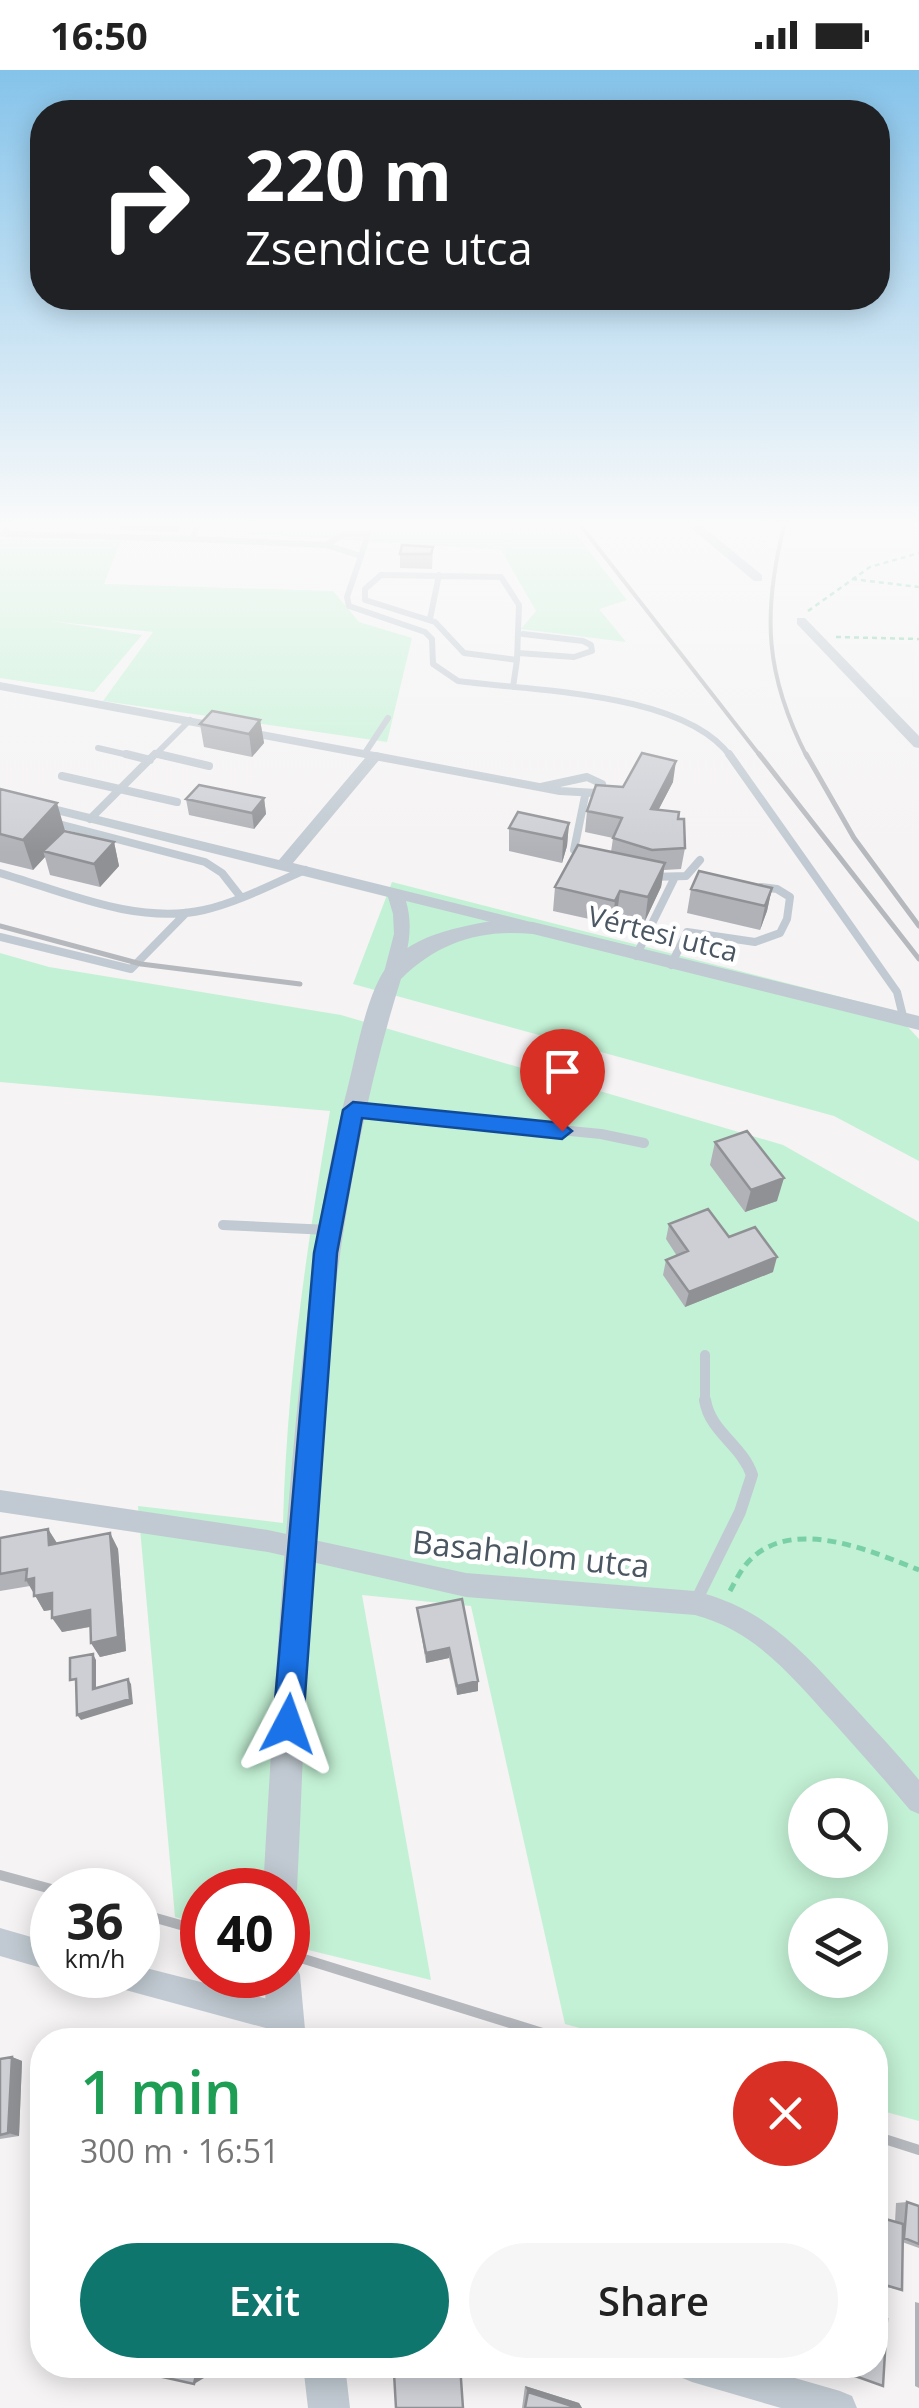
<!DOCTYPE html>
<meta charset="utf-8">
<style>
:root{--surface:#fff;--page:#f6f6f6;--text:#222;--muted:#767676;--accent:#0f766e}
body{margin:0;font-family:"Open Sans",sans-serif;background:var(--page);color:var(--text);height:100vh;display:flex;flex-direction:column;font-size:38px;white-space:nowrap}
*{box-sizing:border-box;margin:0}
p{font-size:32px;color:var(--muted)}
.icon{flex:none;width:55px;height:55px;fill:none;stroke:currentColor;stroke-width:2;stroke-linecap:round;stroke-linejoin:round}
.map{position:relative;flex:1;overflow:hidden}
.panel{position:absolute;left:30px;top:1958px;width:858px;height:350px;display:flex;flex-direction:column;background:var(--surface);border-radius:40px;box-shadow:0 5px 25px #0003}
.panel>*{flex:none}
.guide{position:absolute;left:30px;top:30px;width:860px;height:210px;border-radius:40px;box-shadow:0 5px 25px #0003;background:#202124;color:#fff;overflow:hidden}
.buttons{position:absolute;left:788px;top:1708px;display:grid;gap:20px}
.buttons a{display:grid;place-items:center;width:100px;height:100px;border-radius:50%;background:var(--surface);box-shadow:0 5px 25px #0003;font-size:50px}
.speed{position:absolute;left:30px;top:1798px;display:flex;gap:20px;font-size:50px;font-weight:700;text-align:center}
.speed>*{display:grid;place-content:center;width:130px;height:130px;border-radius:50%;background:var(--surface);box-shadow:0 5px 25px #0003;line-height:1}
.speed small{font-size:25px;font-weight:400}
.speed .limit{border:15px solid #d22;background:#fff;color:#111}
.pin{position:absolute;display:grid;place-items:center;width:85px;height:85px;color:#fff;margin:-102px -42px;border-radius:50% 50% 50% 0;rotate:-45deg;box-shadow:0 0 10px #0007}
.pin .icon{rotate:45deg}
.me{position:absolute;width:110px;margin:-55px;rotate:4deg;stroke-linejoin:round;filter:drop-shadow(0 0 8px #0008)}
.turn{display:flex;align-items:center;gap:35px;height:210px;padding:0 50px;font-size:45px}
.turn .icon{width:130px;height:130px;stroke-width:2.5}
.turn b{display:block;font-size:70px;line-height:85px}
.round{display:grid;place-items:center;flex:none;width:105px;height:105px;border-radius:52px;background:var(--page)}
.headline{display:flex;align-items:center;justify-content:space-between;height:170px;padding:0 50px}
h1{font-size:60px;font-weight:600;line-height:75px;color:#1e9e55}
.primary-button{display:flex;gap:20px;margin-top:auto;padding:20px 50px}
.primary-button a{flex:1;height:115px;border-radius:60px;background:var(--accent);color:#fff;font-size:40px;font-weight:600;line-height:115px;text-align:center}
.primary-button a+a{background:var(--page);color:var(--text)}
.status{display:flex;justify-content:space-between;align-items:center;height:70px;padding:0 50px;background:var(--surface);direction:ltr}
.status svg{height:28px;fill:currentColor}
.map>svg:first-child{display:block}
.green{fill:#c3f1d5;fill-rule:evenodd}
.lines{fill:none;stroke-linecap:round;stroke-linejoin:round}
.path-far1{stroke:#7ad0a6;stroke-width:2.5;stroke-dasharray:5 4;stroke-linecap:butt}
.path{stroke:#7ad0a6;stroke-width:5;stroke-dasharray:9 6;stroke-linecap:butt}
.service-far3{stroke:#c1cad2;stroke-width:6}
.service-far2{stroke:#c1cad2;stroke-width:8}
.service-far1{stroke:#c1cad2;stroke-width:10}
.service{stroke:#c1cad2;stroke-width:12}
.minor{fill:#c1cad2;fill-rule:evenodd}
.tertiary{fill:#c1cad2;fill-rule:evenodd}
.rail-far2{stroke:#b5b8bd;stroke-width:4}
.rail-far1{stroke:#b5b8bd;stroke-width:5}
.rail{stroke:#b5b8bd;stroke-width:10}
.wall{fill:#b0b2b7}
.shaded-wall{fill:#909195}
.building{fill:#cdcfd5;stroke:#909195;stroke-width:2.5}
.route{fill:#1a73e8;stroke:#114b97;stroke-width:2.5}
.labels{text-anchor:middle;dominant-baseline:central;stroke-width:9;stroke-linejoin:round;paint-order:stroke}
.street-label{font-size:28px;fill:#4a5661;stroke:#fff}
.near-street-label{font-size:32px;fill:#4a5661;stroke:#fff}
</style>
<div class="status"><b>16:50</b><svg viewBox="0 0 49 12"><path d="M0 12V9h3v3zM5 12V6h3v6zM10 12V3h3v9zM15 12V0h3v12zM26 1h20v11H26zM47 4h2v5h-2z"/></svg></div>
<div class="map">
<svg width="919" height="2338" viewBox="0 0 919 2338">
<rect width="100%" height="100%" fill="#f5f3f3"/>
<path class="green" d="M 208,456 L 570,456 L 627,530 L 599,539 L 626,572 L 521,559 L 536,541 L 501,480 L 206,461 Z
M 0,469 L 121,471 L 104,514 L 333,521 L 359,552 L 412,568 L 387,672 L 103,631 L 153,562 L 51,551 L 142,565 L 94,622 L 0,608 Z
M 392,812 L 892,940 L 919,969 L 919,1091 L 834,1046 L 353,914 Z
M 0,883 L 49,897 L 341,945 L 783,1075 L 919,1152 L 919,2051 L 875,2039 L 875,1970 L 624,1970 L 565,1954 L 471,1536 L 362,1525 L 431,1910 L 288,1875 L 288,1820 L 202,1820 L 202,1854 L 175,1847 L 138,1436 L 283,1453 C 287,1311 306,1181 330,1041 L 0,1012 ZM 805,1725 L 870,1725 L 870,1790 L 805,1790 ZM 805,1845 L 870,1845 L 870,1910 L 805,1910 Z"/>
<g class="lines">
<path class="path-far1" d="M 852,509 L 919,517
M 808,541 L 870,497 L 919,483
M 836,567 L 919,569"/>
<path class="path" d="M 730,1521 C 736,1510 742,1497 752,1488 C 796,1447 873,1482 919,1500"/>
<path class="service-far3" d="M 8,456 L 3,464 L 193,469
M 197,456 L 193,469 L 326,475 L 361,486 L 347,527 L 349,536 L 425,562 L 432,569 L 433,594 L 458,611 C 534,621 685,622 731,687
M 326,475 L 344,464 L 368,464 L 361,486
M 381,505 L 501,507 L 519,535 L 517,590 L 464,583 L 435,552 L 365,530 L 365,519 Z
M 430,549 L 439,505
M 518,583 L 574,587 L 592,581 L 591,575 L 583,571 L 523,564
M 513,617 L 517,590
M 98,678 L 137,687
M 365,683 L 388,648
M 156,684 L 169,687
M 375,686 L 383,687
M 153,687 L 190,650"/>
<path class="service-far2" d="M 126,684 L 150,690
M 158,684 L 209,696
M 729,684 L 897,922 L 904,950
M 375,686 L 560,721 L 597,723 L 602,714 L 587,707 L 541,717
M 62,706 L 177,732
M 90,749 L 155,684
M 51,752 L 205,792 L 222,803 L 240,826
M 583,785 L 574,780 L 585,726
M 0,803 C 65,822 136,855 204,840 C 239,832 272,814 305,800
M 651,807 L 686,806 L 700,790
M 0,867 L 131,899 L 186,843
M 636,886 L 674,809
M 671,895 L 687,862 L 755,872 L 780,863 L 787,849 L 790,827 L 777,819 L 761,817"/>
<path class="service-far1" d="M 354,1040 L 601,1064 L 644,1073
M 223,1155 L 329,1160
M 705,1332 L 705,1285"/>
<path class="service" d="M 695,1533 L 740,1442 L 752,1405 C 742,1375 710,1362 705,1330"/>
<path class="minor" d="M 689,456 L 702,456 L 762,505 L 762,511 L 754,511 Z
M 797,548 L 805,548 L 919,666 L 919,678 L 914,677 L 797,554 Z
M 0,612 L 380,683 L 380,689 L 293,793 L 527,851 L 535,856 L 527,861 L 406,831 C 414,858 408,885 397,910 L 385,910 L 383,906 L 394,864 L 393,844 L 388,827 L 0,730 L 0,722 L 279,790 L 365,688 L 0,620 Z
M 0,1420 L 268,1460 L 466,1503 L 695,1521 C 767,1539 802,1581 851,1634 C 874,1659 897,1683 919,1710 L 919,1744 L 910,1740 C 885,1710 859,1681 833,1652 C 792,1607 756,1561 695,1545 L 466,1527 L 268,1482 L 0,1442 Z
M 0,1858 L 52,1873 L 52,1901 L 0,1886 Z
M 138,1896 L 284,1933 L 294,1938 L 299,1948 L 294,1958 L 284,1963 L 107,1915 L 103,1905 L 138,1905 Z
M 675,2295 L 750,2295 L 840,2321 L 852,2326 L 857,2338 L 781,2338 L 692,2312 L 680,2307 Z"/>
<path class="tertiary" d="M 502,849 L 533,852 L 919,946 L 919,960 L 533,864 C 481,859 438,872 401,909 C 310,1198 312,1519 297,1820 L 288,1834 L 288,1820 L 263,1820 C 272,1663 281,1507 296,1350 C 307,1241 318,1135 345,1028 C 355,992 363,937 382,904 C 405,864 461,857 502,849 Z
M 288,1889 L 295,1892 L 300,1905 L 306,1970 L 268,1970 L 264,1905 L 288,1905 Z
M 303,2295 L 345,2295 L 350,2338 L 308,2338 Z"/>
<path class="rail-far2" d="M 581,456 L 761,687
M 784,456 C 762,544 765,605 807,687"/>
<path class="rail-far1" d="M 759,684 L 919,889
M 806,684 L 854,768 L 919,856
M 0,856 L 141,894 L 300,914"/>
<path class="rail" d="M 0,1805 L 55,1820
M 138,1843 L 202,1861
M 288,1884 L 565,1970
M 875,2066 L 919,2080"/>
</g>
<path class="wall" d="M 120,456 L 180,456 L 178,462 L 120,460 Z
M 433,477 L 432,499 L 400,498 L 400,484 Z
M 212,641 L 260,650 L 264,673 L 252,687 L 204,677 L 200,654 Z
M 673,712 L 658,740 L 678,749 L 685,778 L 681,799 L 664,800 L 661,817 L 645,851 L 617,844 L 612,854 L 553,841 L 555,817 L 611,782 L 613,768 L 585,762 L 587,741 L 623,717 Z
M 0,719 L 65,761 L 114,772 L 119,796 L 100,817 L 50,805 L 45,787 L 33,800 L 0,792 Z
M 264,728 L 266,744 L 254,759 L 189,745 L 186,729 Z
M 569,753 L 567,776 L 562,793 L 509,781 L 509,758 Z
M 772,818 L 767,841 L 760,860 L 687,843 L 691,819 Z
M 715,1072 L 777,1131 L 745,1142 L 710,1095 Z
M 669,1154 L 729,1167 L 773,1202 L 685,1237 L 663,1205 L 666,1190 L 677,1186 L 666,1169 Z
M 48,1459 L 57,1473 L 110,1463 L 118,1479 L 126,1581 L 100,1587 L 91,1573 L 90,1557 L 62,1562 L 52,1540 L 44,1541 L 30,1516 L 0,1521 L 0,1468 Z
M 417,1538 L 478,1611 L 478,1621 L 457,1625 L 449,1588 L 426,1593 Z
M 12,1987 L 22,1991 L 19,2066 L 0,2069 L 0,1989 Z
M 907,2132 L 919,2136 L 919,2178 L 902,2172 L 902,2220 L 875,2215 L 875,2146 L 895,2152 L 896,2133 Z
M 915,2232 L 919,2233 L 919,2318 L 915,2316 Z
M 430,2295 L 460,2295 L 394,2303 L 396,2299 Z
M 525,2316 L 579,2333 L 582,2338 L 522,2338 Z"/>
<path class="shaded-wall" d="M 260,650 L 264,673 L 252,687 L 249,664 Z
M 676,691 L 673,712 L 648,760 L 651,739 Z
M 264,728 L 266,744 L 254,759 L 252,743 Z
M 57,733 L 66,764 L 43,781 L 45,787 L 33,800 L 23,770 Z
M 569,753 L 567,776 L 562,793 L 563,769 Z
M 114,772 L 119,796 L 100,817 L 94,794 Z
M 665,793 L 661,817 L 645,851 L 648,827 Z
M 772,818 L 767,841 L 760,860 L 765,836 Z
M 620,821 L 617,844 L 612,854 L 615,831 Z
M 784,1108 L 777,1131 L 745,1142 L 751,1120 Z
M 777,1187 L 773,1202 L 685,1237 L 689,1222 Z
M 48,1459 L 58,1475 L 49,1475 Z
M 110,1463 L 118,1479 L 126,1581 L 100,1587 L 91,1573 Z
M 34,1508 L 52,1523 L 61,1538 L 44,1541 L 26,1510 Z
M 90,1540 L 99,1555 L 62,1562 L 52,1548 Z
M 449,1578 L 449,1588 L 426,1593 L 426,1583 Z
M 93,1584 L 96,1590 L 96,1624 L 93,1619 Z
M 128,1609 L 131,1614 L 133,1634 L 81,1650 L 77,1645 Z
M 478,1611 L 478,1621 L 457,1625 L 457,1616 Z
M 12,1987 L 22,1991 L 19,2066 L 8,2063 Z
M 198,2295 L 206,2295 L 204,2308 L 194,2314 Z
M 525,2316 L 579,2333 L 582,2338 L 578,2338 L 528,2322 Z"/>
<path class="building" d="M 402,475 L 433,477 L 431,484 L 400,484 Z
M 212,641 L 260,650 L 249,664 L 200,654 Z
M 642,683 L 676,691 L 651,739 L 679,742 L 678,749 L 684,749 L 685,778 L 652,780 L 613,768 L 622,748 L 587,741 L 596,715 L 623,717 Z
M 199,715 L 264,728 L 252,743 L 186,729 Z
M 0,719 L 57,733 L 23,770 L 0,764 Z
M 518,742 L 569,753 L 563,769 L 509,758 Z
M 64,761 L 114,772 L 94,794 L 43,781 Z
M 578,775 L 665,793 L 648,827 L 620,821 L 615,831 L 555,817 Z
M 699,801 L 772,818 L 765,836 L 691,819 Z
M 747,1061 L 784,1108 L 751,1120 L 715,1072 Z
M 708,1139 L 729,1167 L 755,1157 L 777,1187 L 689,1222 L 666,1190 L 688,1181 L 669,1154 Z
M 48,1459 L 49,1475 L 110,1463 L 118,1567 L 91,1573 L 90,1540 L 52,1548 L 52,1523 L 34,1526 L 34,1508 L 26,1510 L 27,1499 L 0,1504 L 0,1468 Z
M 462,1529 L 478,1611 L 457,1616 L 449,1578 L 426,1583 L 417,1538 Z
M 93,1584 L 93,1619 L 128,1609 L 130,1629 L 77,1645 L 76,1609 L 70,1610 L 70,1588 Z
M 12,1987 L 8,2063 L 0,2065 L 0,1989 Z
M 907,2132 L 919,2136 L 919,2174 L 904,2168 Z
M 875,2146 L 903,2154 L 902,2220 L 875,2212 Z
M 875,2245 L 887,2249 L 883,2316 L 830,2297 L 830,2295 L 875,2295 Z
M 42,2249 L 42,2267 L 38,2266 Z
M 109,2295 L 198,2295 L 194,2314 Z
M 454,2295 L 460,2295 L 463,2338 L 396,2338 L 394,2303 Z
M 528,2322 L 578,2338 L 525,2338 Z"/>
<linearGradient id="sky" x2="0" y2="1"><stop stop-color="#85c3ea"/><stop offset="0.58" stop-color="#fafafa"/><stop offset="1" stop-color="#fafafa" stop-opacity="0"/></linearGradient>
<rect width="919" height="783" fill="url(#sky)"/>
<path class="route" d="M 353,1032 L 562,1053 L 572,1061 L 562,1069 L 362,1048 L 337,1183 L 303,1654 L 298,1664 L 288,1668 L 278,1664 L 273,1654 L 314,1183 L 343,1040 Z"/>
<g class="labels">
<g class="street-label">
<text transform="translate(663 863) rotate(14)">Vértesi utca</text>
</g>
<g class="near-street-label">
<text transform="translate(531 1483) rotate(6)">Basahalom utca</text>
</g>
</g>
</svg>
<div class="buttons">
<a><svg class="icon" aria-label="search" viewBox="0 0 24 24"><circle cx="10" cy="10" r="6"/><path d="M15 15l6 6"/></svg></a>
<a><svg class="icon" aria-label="layers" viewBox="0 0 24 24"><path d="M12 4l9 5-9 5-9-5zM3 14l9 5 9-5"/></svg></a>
</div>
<div class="speed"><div>36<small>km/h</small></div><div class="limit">40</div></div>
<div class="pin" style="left:562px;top:1061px;background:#d93025"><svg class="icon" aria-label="arrive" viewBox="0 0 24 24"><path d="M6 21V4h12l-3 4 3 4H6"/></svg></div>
<svg class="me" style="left:288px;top:1654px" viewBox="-20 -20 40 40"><path d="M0-17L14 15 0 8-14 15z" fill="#1a73e8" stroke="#fff" stroke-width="4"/></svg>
<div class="guide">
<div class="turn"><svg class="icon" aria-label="right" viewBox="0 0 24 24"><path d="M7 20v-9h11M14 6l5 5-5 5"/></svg><div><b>220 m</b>Zsendice utca</div></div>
</div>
<section class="panel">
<div class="headline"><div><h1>1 min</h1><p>300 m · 16:51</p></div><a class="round" style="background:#d93025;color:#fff"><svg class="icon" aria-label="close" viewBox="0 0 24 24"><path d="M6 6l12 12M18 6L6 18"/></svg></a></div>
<div class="primary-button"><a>Exit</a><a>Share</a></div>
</section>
</div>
